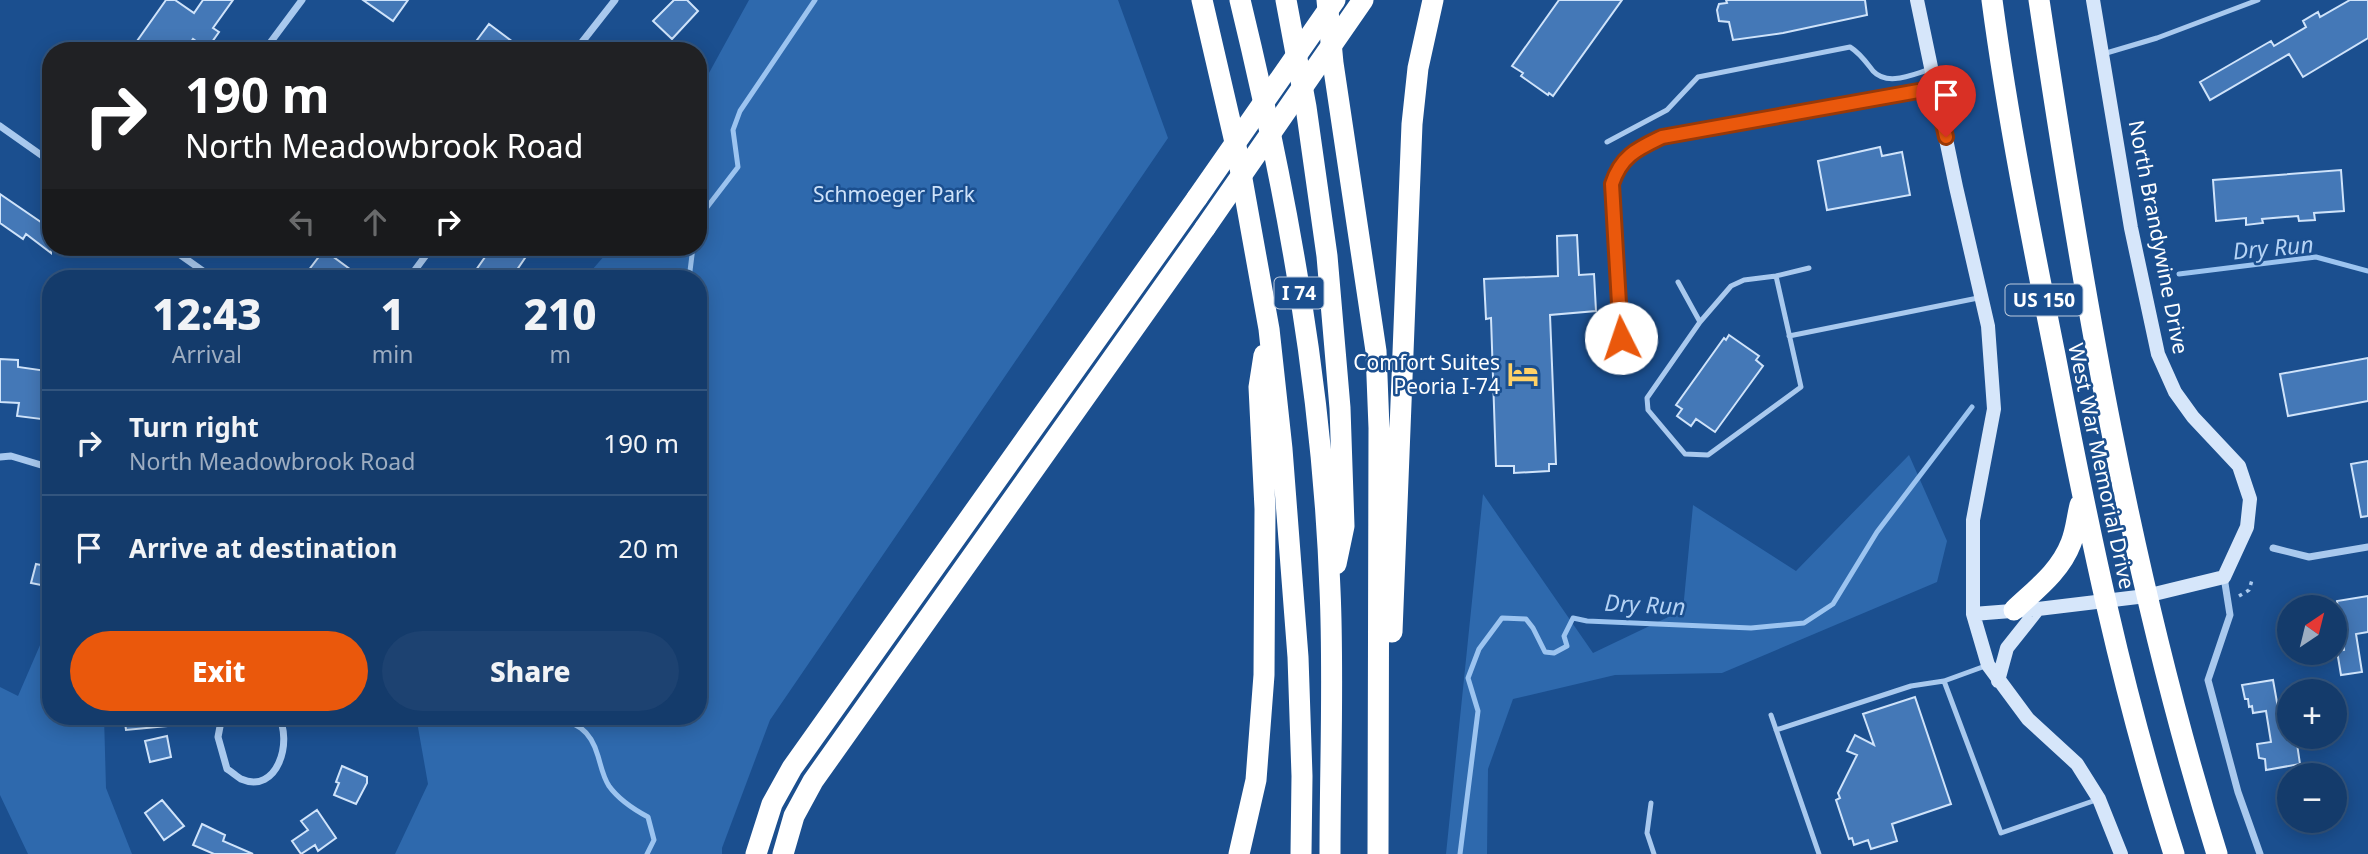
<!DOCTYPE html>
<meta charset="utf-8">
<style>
:root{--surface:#143b6b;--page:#1d4271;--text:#f1f3f6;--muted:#9dadc1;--line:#33557e;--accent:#ea580c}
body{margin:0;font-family:"Noto Sans",sans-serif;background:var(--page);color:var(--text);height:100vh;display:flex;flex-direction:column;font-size:26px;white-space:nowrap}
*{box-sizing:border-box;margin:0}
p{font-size:23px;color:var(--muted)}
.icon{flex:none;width:38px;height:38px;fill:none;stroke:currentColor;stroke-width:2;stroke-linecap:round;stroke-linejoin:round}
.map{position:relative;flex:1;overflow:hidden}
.sheet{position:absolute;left:42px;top:270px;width:665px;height:455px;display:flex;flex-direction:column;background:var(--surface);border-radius:28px;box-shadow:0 4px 18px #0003,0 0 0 2px var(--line)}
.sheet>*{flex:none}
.banner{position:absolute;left:42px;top:42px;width:665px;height:214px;border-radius:28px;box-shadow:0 4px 18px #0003,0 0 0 2px var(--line);background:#202124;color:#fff;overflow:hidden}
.needle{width:46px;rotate:35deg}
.tools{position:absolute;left:2277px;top:595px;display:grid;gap:14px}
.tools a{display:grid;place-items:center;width:70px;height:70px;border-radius:50%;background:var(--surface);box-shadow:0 4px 18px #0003,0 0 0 2px var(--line);font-size:35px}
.pin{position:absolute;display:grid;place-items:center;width:60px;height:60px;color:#fff;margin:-72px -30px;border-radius:50% 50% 50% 0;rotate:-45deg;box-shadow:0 0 7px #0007}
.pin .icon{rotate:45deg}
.me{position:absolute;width:77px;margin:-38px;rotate:356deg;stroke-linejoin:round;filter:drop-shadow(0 0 5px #0008)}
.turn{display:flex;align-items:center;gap:24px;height:147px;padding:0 28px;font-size:32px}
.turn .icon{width:91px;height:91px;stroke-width:2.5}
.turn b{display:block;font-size:49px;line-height:60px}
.lanes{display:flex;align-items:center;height:66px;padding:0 28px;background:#0003;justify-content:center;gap:35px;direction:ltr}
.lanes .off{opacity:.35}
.eta{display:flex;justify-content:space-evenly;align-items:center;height:119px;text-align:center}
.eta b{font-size:42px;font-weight:800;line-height:49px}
.cta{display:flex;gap:14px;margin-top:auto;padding:14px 28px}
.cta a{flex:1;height:80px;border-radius:42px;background:var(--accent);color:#fff;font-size:28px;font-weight:800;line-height:80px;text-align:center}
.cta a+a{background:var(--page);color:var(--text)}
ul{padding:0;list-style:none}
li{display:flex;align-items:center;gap:21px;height:105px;padding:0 28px;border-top:2px solid var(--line)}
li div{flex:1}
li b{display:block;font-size:26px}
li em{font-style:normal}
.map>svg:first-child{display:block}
.green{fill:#2e69ad}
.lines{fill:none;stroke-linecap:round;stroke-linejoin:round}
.stream{stroke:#9cc4f0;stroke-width:5}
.building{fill:#4478b7;stroke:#cfe3fa;stroke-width:2}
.path{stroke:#a9c9ee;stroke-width:3.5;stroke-dasharray:3.5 5;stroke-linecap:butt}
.lane{stroke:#a9c9ee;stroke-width:5}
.street{stroke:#a9c9ee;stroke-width:7}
.secondary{stroke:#d6e6fa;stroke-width:14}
.highway{stroke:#fff;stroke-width:21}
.highway-bridge{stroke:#fff;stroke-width:21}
.route-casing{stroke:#983908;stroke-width:18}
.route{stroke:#ea580c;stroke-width:12}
.labels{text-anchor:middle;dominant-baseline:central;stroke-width:5;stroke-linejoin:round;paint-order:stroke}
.shield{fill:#1b4f8f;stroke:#bbcadd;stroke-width:2}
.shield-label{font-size:19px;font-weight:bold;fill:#fff}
.park-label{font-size:21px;fill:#cfe3fa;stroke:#1b4f8f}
.street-label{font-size:21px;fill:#fff;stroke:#1b4f8f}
.poi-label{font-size:21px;fill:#fff;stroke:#1b4f8f;text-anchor:end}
.water-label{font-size:23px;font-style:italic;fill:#b5d3f5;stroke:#1b4f8f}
</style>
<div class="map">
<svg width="2368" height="854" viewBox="0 0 2368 854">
<rect width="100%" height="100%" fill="#1b4f8f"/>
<path class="green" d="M 749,0 L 1118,0 L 1168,138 L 770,720 L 722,848 L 722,854 L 395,854 L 428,784 L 416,716 L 698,716 L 698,278 L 585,278 L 612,247 L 698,247 L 698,93 Z
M 1909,455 L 1947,541 L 1937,582 L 1722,673 L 1615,675 L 1513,699 L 1488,769 L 1487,854 L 1446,854 L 1483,494 L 1593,653 L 1683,610 L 1693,505 L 1796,571 Z
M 47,629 L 51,635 L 51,716 L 104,716 L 106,788 L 132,854 L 28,854 L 0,795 L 0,687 L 18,696 Z"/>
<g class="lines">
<path class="stream" d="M 698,219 L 738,167 L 733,130 L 740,111 L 815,0
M 2179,274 L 2316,257 L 2368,271
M 685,278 L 690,271 L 693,247
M 551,716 C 576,723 590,728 598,756 C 601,766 603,777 609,786 C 619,800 633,809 648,817 L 654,840 L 647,854
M 1460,854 L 1478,711 L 1468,678 L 1479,649 L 1502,618 L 1526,619 L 1533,628 L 1545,652 L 1554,653 L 1567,646 L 1564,636 L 1573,618 L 1587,621 L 1751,628 L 1804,623 L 1833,604 L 1877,532 L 1972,407"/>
</g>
<path class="building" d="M 166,0 L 175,0 L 194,13 L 203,0 L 233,0 L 213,28 L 219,32 L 207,49 L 193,39 L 185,51 L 130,51 Z
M 363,0 L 408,0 L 393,21 Z
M 674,0 L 687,0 L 698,11 L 672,39 L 653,21 Z
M 1559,0 L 1622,0 L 1553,96 L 1549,93 L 1548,95 L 1521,76 L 1523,73 L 1512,66 Z
M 1726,0 L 1865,0 L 1867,15 L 1783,33 L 1733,40 L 1729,22 L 1719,21 L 1717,10 L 1719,4 L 1727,3 Z
M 2350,0 L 2368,0 L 2368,38 L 2303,77 L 2289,54 L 2210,100 L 2200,82 L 2271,41 L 2274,46 L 2306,27 L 2303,21 L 2318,12 L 2320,17 Z
M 489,24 L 525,51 L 482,51 L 474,44 Z
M 1880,147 L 1882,156 L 1902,152 L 1910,195 L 1827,210 L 1818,161 Z
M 2341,170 L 2344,211 L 2314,213 L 2315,220 L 2299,221 L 2298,216 L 2262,219 L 2263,223 L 2246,225 L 2246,218 L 2216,221 L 2213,180 Z
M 0,194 L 51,229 L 51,253 L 26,234 L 23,239 L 0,223 Z
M 1577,235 L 1579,275 L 1594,274 L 1596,311 L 1550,315 L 1556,464 L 1549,464 L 1549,471 L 1514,473 L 1514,466 L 1496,466 L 1491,318 L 1486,319 L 1484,279 L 1558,276 L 1557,236 Z
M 492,247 L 509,247 L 525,258 L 514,274 L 508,270 L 502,278 L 488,278 L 476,270 Z
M 324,250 L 362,278 L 318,278 L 308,271 Z
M 1729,335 L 1759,356 L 1756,360 L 1763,366 L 1715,432 L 1696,419 L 1691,426 L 1677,416 L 1682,409 L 1676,405 L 1724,338 L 1726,340 Z
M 2368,358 L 2368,401 L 2288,416 L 2280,374 Z
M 0,359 L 18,360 L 18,367 L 47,371 L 41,419 L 17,416 L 19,403 L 0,402 Z
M 2368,461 L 2368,516 L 2361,517 L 2351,464 Z
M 36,564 L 51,567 L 51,587 L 31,583 Z
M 2368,596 L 2368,632 L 2356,634 L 2362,672 L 2341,675 L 2337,651 L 2344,650 L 2337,601 Z
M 2273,680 L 2278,708 L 2286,707 L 2289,737 L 2296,737 L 2300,764 L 2266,770 L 2265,759 L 2259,758 L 2257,744 L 2271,742 L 2266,711 L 2253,713 L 2252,706 L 2249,707 L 2248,699 L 2245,699 L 2242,685 Z
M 1915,697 L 1951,804 L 1892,824 L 1897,841 L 1871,849 L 1868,840 L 1854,845 L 1852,838 L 1849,839 L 1836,800 L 1840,798 L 1838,793 L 1857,755 L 1847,751 L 1855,735 L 1874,745 L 1863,714 Z
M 124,716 L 167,716 L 167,726 L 126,730 Z
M 167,736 L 171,757 L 150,762 L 145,741 Z
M 342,766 L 367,777 L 367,783 L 356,804 L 334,795 L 339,783 L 336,782 Z
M 162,800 L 184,826 L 164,840 L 145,813 Z
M 317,810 L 336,838 L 318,851 L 315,845 L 301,854 L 292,841 L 308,830 L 301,821 Z
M 202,824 L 225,835 L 223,841 L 253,854 L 214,854 L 193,845 Z"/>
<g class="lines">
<path class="path" d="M 2239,596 L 2249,590 L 2252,580"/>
<path class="lane" d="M 2103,54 L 2157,38 L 2258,0
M 1607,142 L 1667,110 L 1698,77 L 1850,47 C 1860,53 1866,62 1873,71 C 1888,87 1913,74 1931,69
M 1776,276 L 1801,387 L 1708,455 L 1685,454 L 1648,410 L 1647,398 L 1700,322 L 1731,286 L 1744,280 L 1776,276 L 1809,268
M 1678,282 L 1700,322
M 1789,336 L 1978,298
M 1623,364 L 1612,184 C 1621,156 1637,149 1662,137 L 1935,88
M 1944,681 L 2001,833 L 2096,800
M 1771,715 L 1819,854
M 1776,730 L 1911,686 L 1944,681 L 1988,665
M 1651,803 L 1647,833 L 1654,854"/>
<path class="street" d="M 264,51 L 302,0
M 575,51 L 615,0
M 0,126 L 51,162
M 169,247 L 213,278
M 409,278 L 432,247
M 0,457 L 11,456 L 51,468
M 2273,548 L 2309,557 L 2368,547
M 2224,577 L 2230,615 L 2208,680 L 2238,792 L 2260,854
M 222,716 L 218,737 L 227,769 C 232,772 237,777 241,779 C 278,795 293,740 278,716"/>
<path class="secondary" d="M 1917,0 L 1956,187 L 1988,326 L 1994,409 L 1973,520 L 1973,614 L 1988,665 L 2028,719 L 2077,764 L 2099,799 L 2121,854
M 1973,614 L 2038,609 L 2146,596 L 2224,577 L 2247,527 L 2250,499 L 2239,466 L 2193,417 L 2175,392 L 2158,354 L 2131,228 L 2093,0
M 1998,681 L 2007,648 L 2038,609"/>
<path class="highway" d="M 1202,0 L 1237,151 L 1269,329 L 1282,449 L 1298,657 L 1302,776 L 1301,854
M 1240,0 C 1287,193 1323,391 1330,590 C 1334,677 1330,766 1330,854
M 1286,0 L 1306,107 L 1327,256 L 1340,408 L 1344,526 L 1336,564
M 1327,0 L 1333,63 L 1376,351 L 1379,428 L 1378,854
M 1992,0 C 2008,121 2032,240 2056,360 C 2088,527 2122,692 2174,854
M 2039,0 C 2082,287 2130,576 2217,854
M 2014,610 C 2035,590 2060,572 2071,543 C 2076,531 2077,517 2080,505
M 1392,632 L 1412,124 L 1418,68 L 1433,0
M 756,854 L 772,804 L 792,768 L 1197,198
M 783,854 L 794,816 L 813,781 L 1205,228
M 1239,854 L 1256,780 L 1264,675 L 1265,509 L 1259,387 L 1264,355"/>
<path class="highway-bridge" d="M 1197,198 L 1335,0
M 1205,228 L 1363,0"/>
</g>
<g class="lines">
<g class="route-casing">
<path id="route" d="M 1621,338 L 1612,184 C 1621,156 1637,149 1662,137 L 1935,88 L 1946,137"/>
</g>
<use href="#route" class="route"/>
</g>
<defs>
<g id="hotel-bare" transform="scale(2.415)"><path d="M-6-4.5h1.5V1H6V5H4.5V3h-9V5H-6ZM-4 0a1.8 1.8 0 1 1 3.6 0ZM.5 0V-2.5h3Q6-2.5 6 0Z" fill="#ffd166" stroke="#1b4f8f" stroke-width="2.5" paint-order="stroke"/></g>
</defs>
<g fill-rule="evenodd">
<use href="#hotel-bare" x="1523" y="374"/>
</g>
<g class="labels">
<g class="shield">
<rect x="1274.5" y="277.5" width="49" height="31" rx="5"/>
<rect x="2005.5" y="284.5" width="77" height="31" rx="5"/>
</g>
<g class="shield-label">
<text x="1299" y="293">I 74</text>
<text x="2044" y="300">US 150</text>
</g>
<g class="park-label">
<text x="894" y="194">Schmoeger Park</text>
</g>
<g class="street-label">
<text transform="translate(2159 237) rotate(79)">North Brandywine Drive</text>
<text transform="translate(2102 466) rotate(78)">West War Memorial Drive</text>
</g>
<g class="poi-label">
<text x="1500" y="362">Comfort Suites<tspan x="1500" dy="24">Peoria I-74</tspan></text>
</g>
<g class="water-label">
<text transform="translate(2273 247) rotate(-5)">Dry Run</text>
<text transform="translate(1645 604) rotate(3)">Dry Run</text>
</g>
</g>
</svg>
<div class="tools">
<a><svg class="needle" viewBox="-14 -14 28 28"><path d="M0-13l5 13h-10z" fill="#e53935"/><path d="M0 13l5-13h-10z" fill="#9dadc1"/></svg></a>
<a>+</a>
<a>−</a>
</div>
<div class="pin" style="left:1946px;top:137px;background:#d93025"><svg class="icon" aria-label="arrive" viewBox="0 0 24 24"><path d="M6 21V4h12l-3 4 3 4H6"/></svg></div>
<svg class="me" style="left:1621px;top:338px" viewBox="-20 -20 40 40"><circle r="19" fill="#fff"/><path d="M0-13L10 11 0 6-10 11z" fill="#ea580c"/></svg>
<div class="banner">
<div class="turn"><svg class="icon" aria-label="right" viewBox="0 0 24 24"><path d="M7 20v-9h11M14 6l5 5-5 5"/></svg><div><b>190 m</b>North Meadowbrook Road</div></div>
<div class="lanes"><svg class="icon off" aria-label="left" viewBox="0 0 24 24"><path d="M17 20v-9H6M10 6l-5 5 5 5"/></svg><svg class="icon off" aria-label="ahead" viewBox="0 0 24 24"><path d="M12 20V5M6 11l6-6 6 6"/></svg><svg class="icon" aria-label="right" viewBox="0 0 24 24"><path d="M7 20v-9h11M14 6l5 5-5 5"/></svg></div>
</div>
<section class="sheet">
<div class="eta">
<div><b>12:43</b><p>Arrival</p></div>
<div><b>1</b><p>min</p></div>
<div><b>210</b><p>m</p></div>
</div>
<ul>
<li><svg class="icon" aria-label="right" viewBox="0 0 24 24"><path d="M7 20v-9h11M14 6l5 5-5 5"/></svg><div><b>Turn right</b><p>North Meadowbrook Road</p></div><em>190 m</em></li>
<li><svg class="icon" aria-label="arrive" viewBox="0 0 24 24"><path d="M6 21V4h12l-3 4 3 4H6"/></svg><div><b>Arrive at destination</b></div><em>20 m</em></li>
</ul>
<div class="cta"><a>Exit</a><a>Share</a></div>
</section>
</div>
